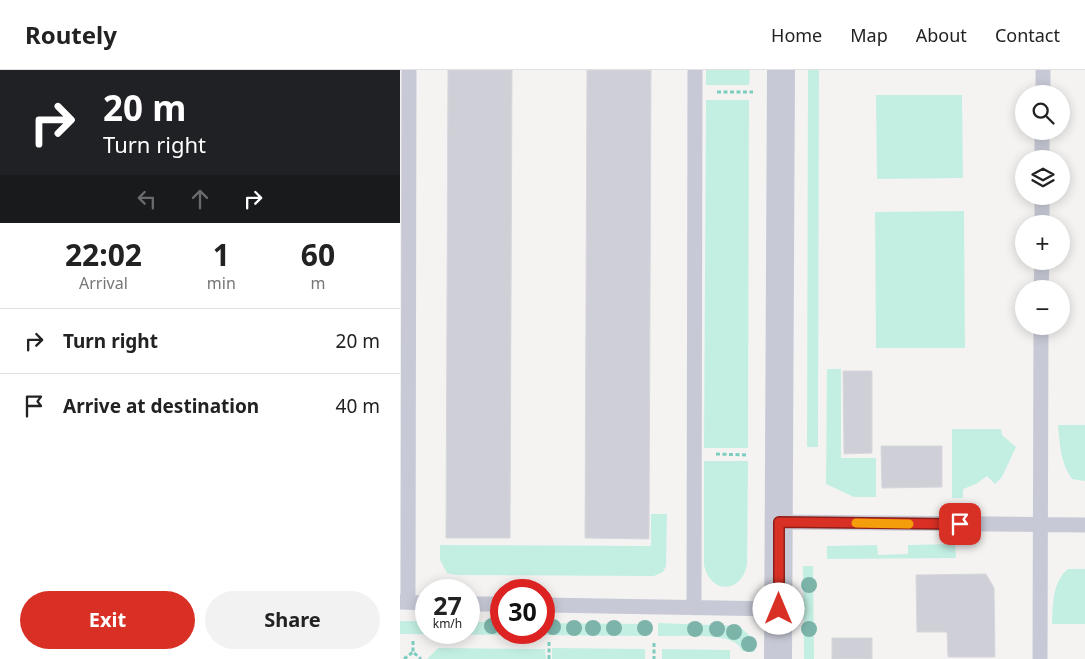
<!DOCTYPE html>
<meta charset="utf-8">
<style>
:root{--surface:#fff;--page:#f2f2f2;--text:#222;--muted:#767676;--line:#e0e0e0;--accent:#d93025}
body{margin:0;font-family:"Noto Sans",sans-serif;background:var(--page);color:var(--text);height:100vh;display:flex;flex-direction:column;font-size:19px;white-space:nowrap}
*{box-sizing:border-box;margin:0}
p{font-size:16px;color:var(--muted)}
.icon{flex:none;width:28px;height:28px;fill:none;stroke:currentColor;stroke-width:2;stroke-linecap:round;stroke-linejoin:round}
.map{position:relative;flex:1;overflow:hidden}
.side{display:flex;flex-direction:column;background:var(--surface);width:400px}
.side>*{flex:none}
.banner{background:#202124;color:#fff;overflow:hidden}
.buttons{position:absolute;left:615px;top:15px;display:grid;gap:10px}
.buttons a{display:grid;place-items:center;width:55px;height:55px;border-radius:50%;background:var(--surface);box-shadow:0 2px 12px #0003;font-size:25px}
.speed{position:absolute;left:15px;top:509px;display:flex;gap:10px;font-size:25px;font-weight:700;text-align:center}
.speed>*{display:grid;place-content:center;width:65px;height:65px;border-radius:50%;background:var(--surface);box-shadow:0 2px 12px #0003;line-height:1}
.speed small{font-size:12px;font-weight:400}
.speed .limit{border:8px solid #d22;background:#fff;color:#111}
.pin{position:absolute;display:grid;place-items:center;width:42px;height:42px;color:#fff;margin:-21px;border-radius:10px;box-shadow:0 2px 8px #0006}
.me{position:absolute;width:55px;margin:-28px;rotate:0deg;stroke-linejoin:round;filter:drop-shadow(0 0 4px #0008)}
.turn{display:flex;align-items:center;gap:18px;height:105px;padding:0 20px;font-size:22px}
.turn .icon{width:65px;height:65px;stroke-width:2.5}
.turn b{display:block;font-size:35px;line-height:42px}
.lanes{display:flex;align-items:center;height:48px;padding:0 20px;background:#0003;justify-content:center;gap:25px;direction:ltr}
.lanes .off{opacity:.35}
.eta{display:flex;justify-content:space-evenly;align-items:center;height:85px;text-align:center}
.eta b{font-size:30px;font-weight:700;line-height:35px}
.cta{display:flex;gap:10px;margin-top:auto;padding:10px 20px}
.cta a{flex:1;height:58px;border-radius:30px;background:var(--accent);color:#fff;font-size:20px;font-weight:700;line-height:58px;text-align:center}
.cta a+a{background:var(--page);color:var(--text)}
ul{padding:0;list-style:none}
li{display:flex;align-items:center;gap:15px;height:65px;padding:0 20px;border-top:1px solid var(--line)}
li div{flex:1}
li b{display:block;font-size:19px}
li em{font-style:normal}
header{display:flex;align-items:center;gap:30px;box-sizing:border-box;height:70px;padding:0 25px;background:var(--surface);border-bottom:1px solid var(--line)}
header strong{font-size:24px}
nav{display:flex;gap:28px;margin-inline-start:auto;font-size:18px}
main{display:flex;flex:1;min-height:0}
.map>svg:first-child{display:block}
.green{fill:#c3efe3}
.building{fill:#cfd0d7;stroke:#d7d6dd}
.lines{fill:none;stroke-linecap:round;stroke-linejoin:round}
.path{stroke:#7ccdbf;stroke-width:3;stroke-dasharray:4 2.5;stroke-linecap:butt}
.lane{stroke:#c7cad6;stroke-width:15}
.street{stroke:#c7cad6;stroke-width:28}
.tree{fill:#7cb4aa}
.route-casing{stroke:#8d1f18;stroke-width:12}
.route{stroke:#d93025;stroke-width:9}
.slow{stroke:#f59e0b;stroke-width:9}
</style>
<header>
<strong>Routely</strong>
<nav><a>Home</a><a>Map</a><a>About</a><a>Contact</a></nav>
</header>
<main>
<section class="side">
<div class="banner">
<div class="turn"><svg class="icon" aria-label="right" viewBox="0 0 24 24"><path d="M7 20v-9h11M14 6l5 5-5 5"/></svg><div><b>20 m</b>Turn right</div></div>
<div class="lanes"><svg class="icon off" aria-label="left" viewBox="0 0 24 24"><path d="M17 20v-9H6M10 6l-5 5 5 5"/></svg><svg class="icon off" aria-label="ahead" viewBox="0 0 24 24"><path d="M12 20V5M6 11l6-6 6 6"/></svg><svg class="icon" aria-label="right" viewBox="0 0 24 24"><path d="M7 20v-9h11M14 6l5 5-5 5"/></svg></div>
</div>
<div class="eta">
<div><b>22:02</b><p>Arrival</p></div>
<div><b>1</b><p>min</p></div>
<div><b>60</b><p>m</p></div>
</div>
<ul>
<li><svg class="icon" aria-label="right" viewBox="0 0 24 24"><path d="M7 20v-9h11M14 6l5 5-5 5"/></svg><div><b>Turn right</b></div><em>20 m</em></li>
<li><svg class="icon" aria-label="arrive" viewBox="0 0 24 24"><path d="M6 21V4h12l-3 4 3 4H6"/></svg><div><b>Arrive at destination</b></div><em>40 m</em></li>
</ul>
<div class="cta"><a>Exit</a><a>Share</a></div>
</section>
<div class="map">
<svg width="685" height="589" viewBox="0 0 685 589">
<rect width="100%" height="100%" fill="#f4f3f2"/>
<path class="green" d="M 306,0 L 350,0 L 349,15 L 306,15 Z
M 408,0 L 419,0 L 418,377 L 407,377 Z
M 476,25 L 562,25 L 563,108 L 477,109 Z
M 306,30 L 349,30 L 348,378 L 304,378 Z
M 564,141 L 565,278 L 476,278 L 475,142 Z
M 427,299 L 441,299 L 441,388 L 476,388 L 476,427 L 454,427 L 426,414 Z
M 658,355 L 685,355 L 685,411 L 672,409 C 660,392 660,375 658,355 Z
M 552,359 L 601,359 L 602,365 L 616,377 L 602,407 L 595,414 L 587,406 L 576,414 L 563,419 L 563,428 L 552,428 Z
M 304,391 L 348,391 L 347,495 C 341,524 310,524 304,495 Z
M 251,444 L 267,444 L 266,496 L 263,502 L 254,506 L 56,505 L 47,503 L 40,490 L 40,475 L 251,476 Z
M 555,474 L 556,488 L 427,489 L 427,476 L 477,475 L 478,485 L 508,484 L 508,475 Z
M 403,496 L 413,496 L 414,589 L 404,589 Z
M 668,499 L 685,499 L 685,554 L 652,554 C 653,535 652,512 668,499 Z
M 0,551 L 26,551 L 26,562 L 69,562 L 69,552 L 101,552 L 101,562 L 144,562 L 144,553 L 248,554 L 247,566 L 0,564 Z
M 258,553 L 339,556 L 350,566 L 355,582 L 342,581 C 337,560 276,567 258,566 Z
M 38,578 L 145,579 L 146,589 L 27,589 Z
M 152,578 L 245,579 L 245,589 L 152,589 Z
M 262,579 L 330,580 L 330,589 L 262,589 Z"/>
<path class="building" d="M 48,0 L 112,0 L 110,468 L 46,468 Z
M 187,0 L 251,0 L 249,469 L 185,468 Z
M 443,301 L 472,301 L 472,383 L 444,384 Z
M 481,376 L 542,376 L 542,417 L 482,418 Z
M 586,504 L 594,518 L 595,587 L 548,587 L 547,562 L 517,562 L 516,505 Z
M 432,568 L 472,568 L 472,589 L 432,589 Z"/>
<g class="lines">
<path class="path" d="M 317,22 L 353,22
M 316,384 L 348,385
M 13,571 L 13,582
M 149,572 L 149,589
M 254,573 L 254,589
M 4,589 L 13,582 L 21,589"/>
<path class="lane" d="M 643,24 L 643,0
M 642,89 L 642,61
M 642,154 L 642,126
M 641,219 L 642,191
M 379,452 L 685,455
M 0,532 L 26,533
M 8,532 L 9,0
M 69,534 L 101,534
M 144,535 L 379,539
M 294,538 L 295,0
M 640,589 L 641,256"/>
<path class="street" d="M 378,589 L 381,0"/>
</g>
<g class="tree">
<circle cx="409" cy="515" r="8"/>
<circle cx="92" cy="556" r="8"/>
<circle cx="153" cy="557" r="8"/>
<circle cx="174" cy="558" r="8"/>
<circle cx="193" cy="558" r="8"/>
<circle cx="214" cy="558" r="8"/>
<circle cx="245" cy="558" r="8"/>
<circle cx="295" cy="559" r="8"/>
<circle cx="317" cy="559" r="8"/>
<circle cx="409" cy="559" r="8"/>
<circle cx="334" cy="562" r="8"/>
<circle cx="349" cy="574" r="8"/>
</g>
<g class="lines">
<g class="route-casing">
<path id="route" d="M 379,539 L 379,452 L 560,454"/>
</g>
<use href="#route" class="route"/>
<path class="slow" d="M 456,453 L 509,454"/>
</g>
</svg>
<div class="buttons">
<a><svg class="icon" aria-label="search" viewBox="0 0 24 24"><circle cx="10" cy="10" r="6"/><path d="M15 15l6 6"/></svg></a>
<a><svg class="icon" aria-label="layers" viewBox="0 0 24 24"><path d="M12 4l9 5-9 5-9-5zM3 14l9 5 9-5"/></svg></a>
<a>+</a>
<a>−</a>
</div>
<div class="speed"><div>27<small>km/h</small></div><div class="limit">30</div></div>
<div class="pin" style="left:560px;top:454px;background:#d93025"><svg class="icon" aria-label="arrive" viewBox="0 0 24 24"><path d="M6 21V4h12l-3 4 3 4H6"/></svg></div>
<svg class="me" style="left:379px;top:539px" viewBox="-20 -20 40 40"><circle r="19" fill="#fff"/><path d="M0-13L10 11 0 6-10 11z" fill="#d93025"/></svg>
</div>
</main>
